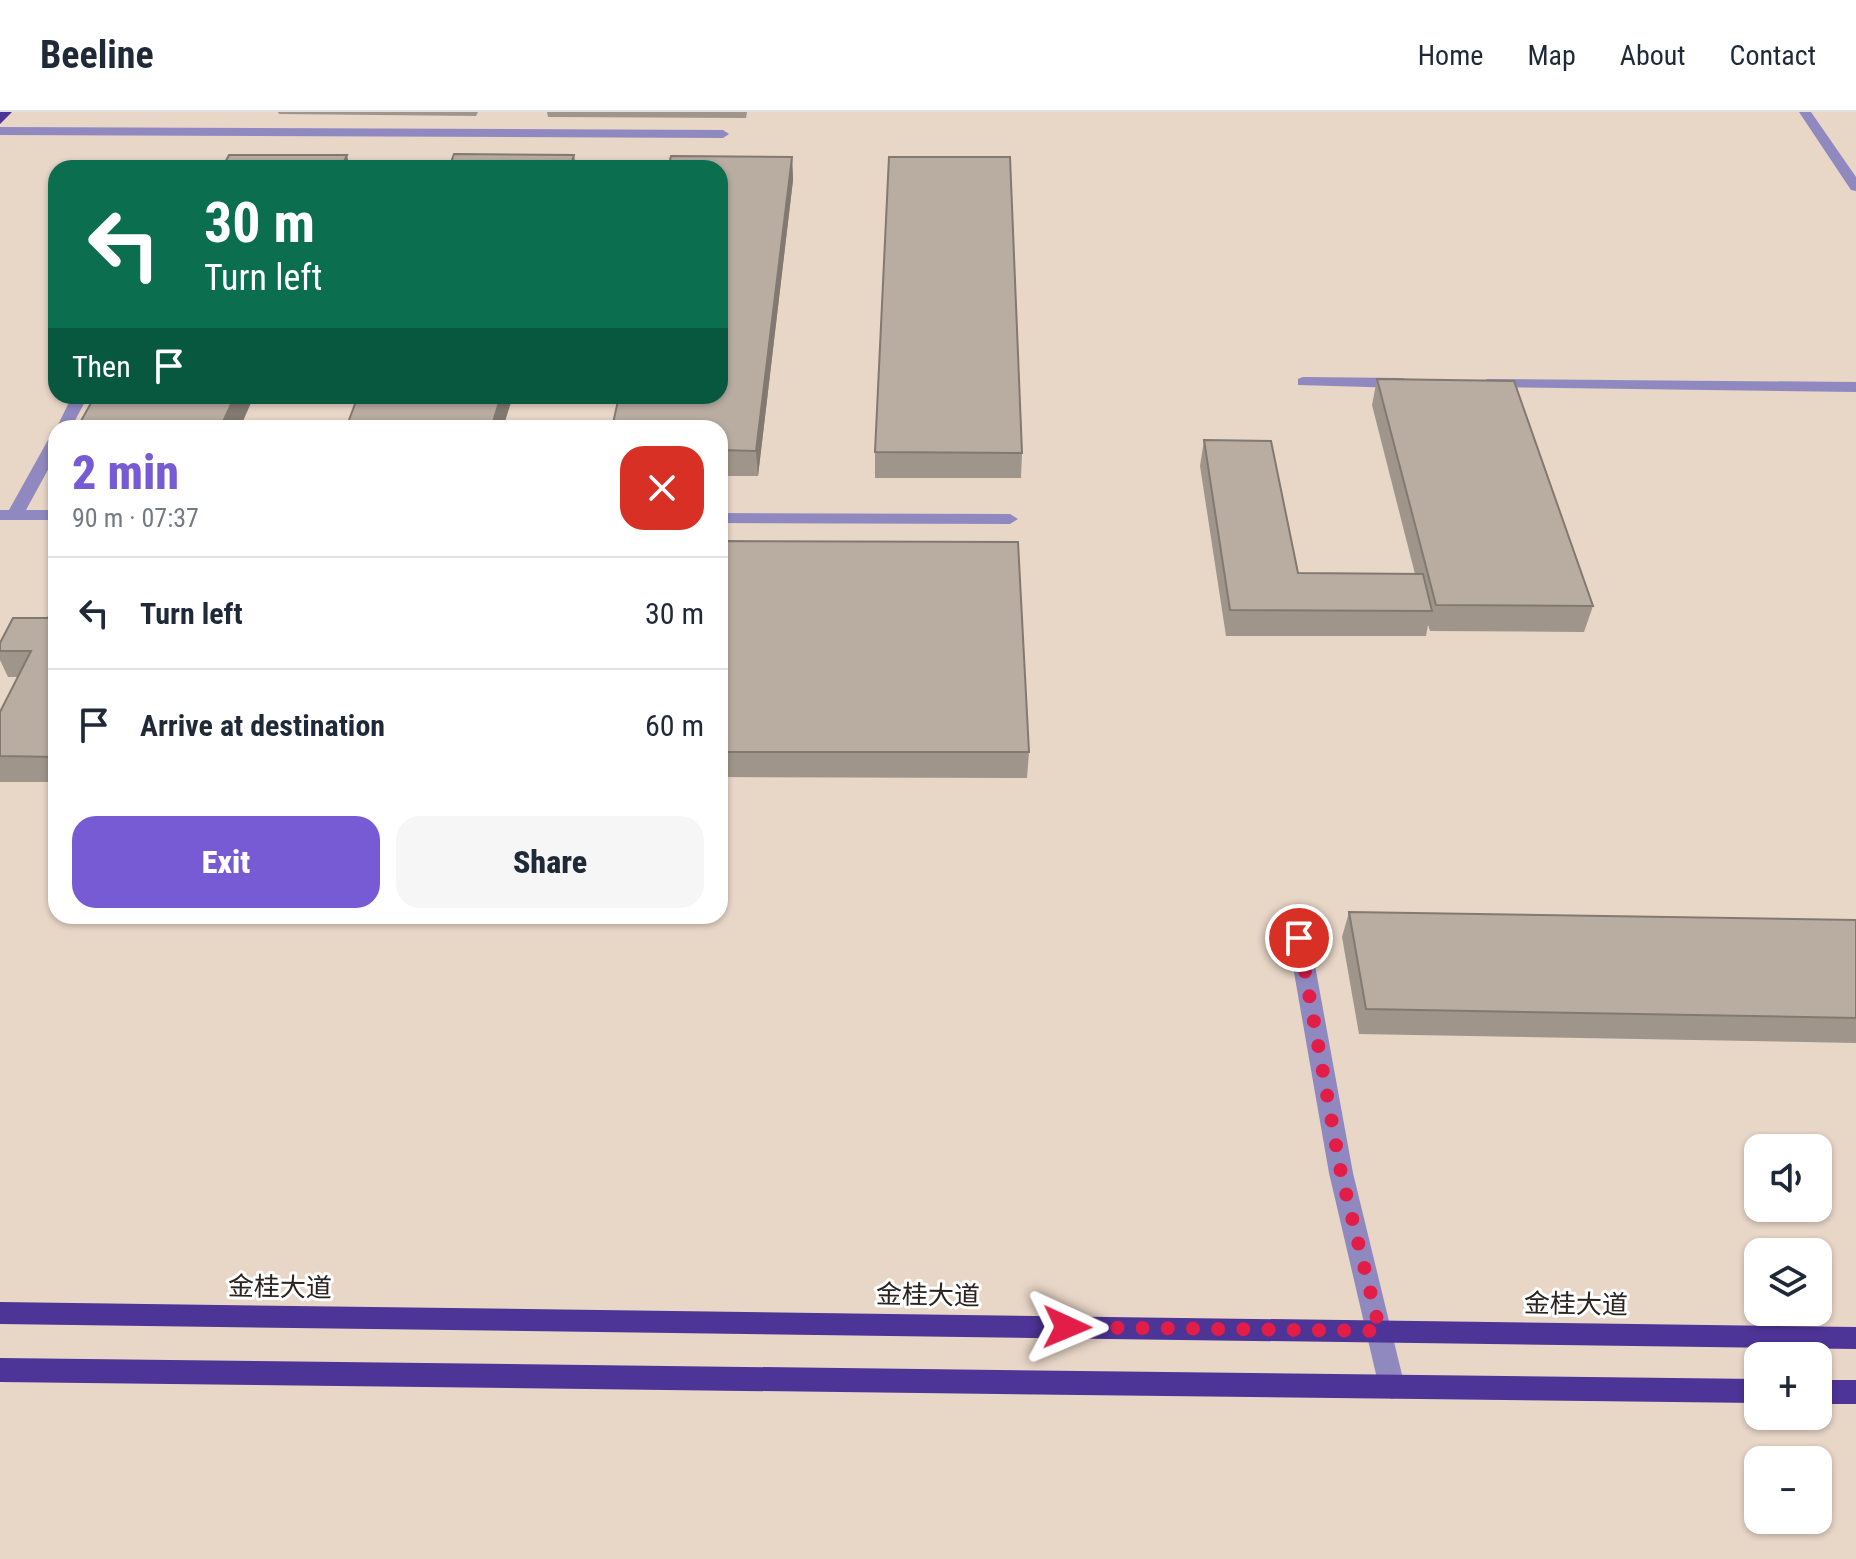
<!DOCTYPE html>
<meta charset="utf-8">
<style>
:root{--surface:#fff;--page:#f6f6f7;--text:#1f2937;--muted:#747a83;--line:#e0e1e3;--accent:#765bd5}
body{margin:0;font-family:"Roboto Condensed","Noto Sans SC",sans-serif;background:var(--page);color:var(--text);height:100vh;display:flex;flex-direction:column;font-size:30px;white-space:nowrap}
*{box-sizing:border-box;margin:0}
p{font-size:26px;color:var(--muted)}
.icon{flex:none;width:44px;height:44px;fill:none;stroke:currentColor;stroke-width:2;stroke-linecap:round;stroke-linejoin:round}
.map{position:relative;flex:1;overflow:hidden}
.side{position:absolute;left:48px;top:308px;width:680px;height:504px;display:flex;flex-direction:column;background:var(--surface);border-radius:24px;box-shadow:0 2px 6px #0004}
.side>*{flex:none}
.hud{position:absolute;left:48px;top:48px;width:680px;height:244px;border-radius:24px;box-shadow:0 2px 6px #0004;background:#0b6e4f;color:#fff;overflow:hidden}
.buttons{position:absolute;left:1744px;top:1022px;display:grid;gap:16px}
.buttons a{display:grid;place-items:center;width:88px;height:88px;border-radius:16px;background:var(--surface);box-shadow:0 2px 6px #0004;font-size:40px}
.pin{position:absolute;display:grid;place-items:center;width:68px;height:68px;color:#fff;margin:-34px;border:4px solid #fff;border-radius:50%;box-shadow:0 2px 8px #0007}
.me{position:absolute;width:88px;margin:-44px;rotate:91deg;stroke-linejoin:round;filter:drop-shadow(0 0 6px #0008)}
.turn{display:flex;align-items:center;gap:28px;height:168px;padding:0 24px;font-size:36px}
.turn .icon{width:104px;height:104px;stroke-width:2.5}
.turn b{display:block;font-size:56px;line-height:68px}
.then{display:flex;align-items:center;height:76px;padding:0 24px;background:#0003;gap:16px;font-size:30px}
.round{display:grid;place-items:center;flex:none;width:84px;height:84px;border-radius:24px;background:var(--page)}
.headline{display:flex;align-items:center;justify-content:space-between;height:136px;padding:0 24px}
h1{font-size:48px;font-weight:800;line-height:60px;color:var(--accent)}
.primary-button{display:flex;gap:16px;margin-top:auto;padding:16px 24px}
.primary-button a{flex:1;height:92px;border-radius:24px;background:var(--accent);color:#fff;font-size:32px;font-weight:800;line-height:92px;text-align:center}
.primary-button a+a{background:var(--page);color:var(--text)}
ul{padding:0;list-style:none}
li{display:flex;align-items:center;gap:24px;height:112px;padding:0 24px;border-top:2px solid var(--line)}
li div{flex:1}
li b{display:block;font-size:30px}
li em{font-style:normal}
header{display:flex;align-items:center;gap:48px;box-sizing:border-box;height:112px;padding:0 40px;background:var(--surface);border-bottom:2px solid var(--line)}
header strong{font-size:38px}
nav{display:flex;gap:44px;margin-inline-start:auto;font-size:28px}
.map>svg:first-child{display:block}
.built{fill:#e8d6c7;fill-rule:evenodd}
.lines{fill:none;stroke-linecap:round;stroke-linejoin:round}
.minor{fill:#9089c0;fill-rule:evenodd}
.major{fill:#4d3497;fill-rule:evenodd}
.wall{fill:#9f958b}
.shaded-wall{fill:#827971}
.building{fill:#b9ada2;stroke:#827971;stroke-width:2}
.route{stroke:#e11d48;stroke-width:14;stroke-dasharray:0 25.2}
.labels{text-anchor:middle;dominant-baseline:central;stroke-width:6;stroke-linejoin:round;paint-order:stroke}
.near-street-label{font-size:26px;fill:#28231f;stroke:#fff}
</style>
<header>
<strong>Beeline</strong>
<nav><a>Home</a><a>Map</a><a>About</a><a>Contact</a></nav>
</header>
<div class="map">
<svg width="1856" height="1447" viewBox="0 0 1856 1447">
<rect width="100%" height="100%" fill="#f2e5da"/>
<path class="built" d="M 0,0 L 1856,0 L 1856,1447 L 0,1447 ZM 56,56 L 720,56 L 720,284 L 56,284 ZM 56,316 L 720,316 L 720,804 L 56,804 ZM 1758,1036 L 1818,1036 L 1818,1096 L 1758,1096 ZM 1758,1140 L 1818,1140 L 1818,1200 L 1758,1200 ZM 1758,1244 L 1818,1244 L 1818,1304 L 1758,1304 ZM 1758,1348 L 1818,1348 L 1818,1408 L 1758,1408 Z"/>
<g class="lines">
<path class="minor" d="M 1799,0 L 1811,0 L 1856,65 L 1856,79 L 1851,78 Z
M 0,15 L 723,18 L 729,22 L 723,26 L 0,23 Z
M 1303,265 L 1403,266 L 1411,271 L 1403,276 L 1298,273 L 1298,267 Z
M 1487,267 L 1856,270 L 1856,280 L 1482,275 L 1479,272 Z
M 72,284 L 88,284 L 71,316 L 56,317 Z
M 56,323 L 56,343 L 26,398 L 56,398 L 56,408 L 0,408 L 0,398 L 9,398 L 48,328 Z
M 720,401 L 1010,402 L 1018,407 L 1010,412 L 720,411 Z
M 1299,818 L 1306,820 L 1310,826 L 1353,1061 L 1405,1275 L 1401,1283 L 1392,1287 L 1383,1283 L 1379,1275 L 1329,1061 L 1288,826 L 1292,820 Z"/>
<path class="major" d="M 0,0 L 12,0 L 0,12 Z
M 0,1190 L 1856,1215 L 1856,1237 L 0,1212 Z
M 0,1246 L 1758,1267 L 1758,1291 L 0,1270 Z
M 1818,1268 L 1856,1268 L 1856,1292 L 1818,1292 Z"/>
</g>
<path class="wall" d="M 278,0 L 478,0 L 476,4 L 279,2 Z
M 547,0 L 747,0 L 746,6 L 548,5 Z
M 792,45 L 793,68 L 758,364 L 720,364 L 720,316 Z
M 1377,267 L 1593,494 L 1584,520 L 1430,519 L 1428,513 L 1426,524 L 1226,524 L 1200,354 L 1204,328 L 1298,461 L 1415,462 L 1372,293 Z
M 875,340 L 1022,341 L 1021,366 L 875,366 Z
M 720,429 L 1029,640 L 1027,666 L 720,665 Z
M 56,491 L 56,670 L 0,670 L 0,600 L 18,565 L 8,565 L 0,548 L 0,531 L 48,506 Z
M 1349,800 L 1856,808 L 1856,931 L 1359,922 L 1342,825 Z"/>
<path class="shaded-wall" d="M 347,43 L 350,56 L 341,56 Z
M 574,43 L 576,56 L 570,56 Z
M 792,45 L 793,68 L 758,364 L 756,339 Z
M 235,284 L 254,284 L 240,316 L 220,316 Z
M 501,284 L 513,284 L 503,316 L 491,316 Z"/>
<path class="building" d="M 454,42 L 574,43 L 570,56 L 449,56 Z
M 229,43 L 347,43 L 341,56 L 222,56 Z
M 671,44 L 792,45 L 756,339 L 720,338 L 720,316 L 612,316 L 619,284 L 720,284 L 720,56 L 668,56 Z
M 889,45 L 1010,45 L 1022,341 L 875,340 Z
M 1377,267 L 1514,269 L 1593,494 L 1436,493 Z
M 95,284 L 235,284 L 220,316 L 77,316 Z
M 358,284 L 501,284 L 491,316 L 346,316 Z
M 1204,328 L 1271,329 L 1298,461 L 1423,462 L 1432,499 L 1230,498 Z
M 720,429 L 1018,430 L 1029,640 L 720,640 Z
M 56,491 L 56,645 L 0,644 L 0,600 L 31,539 L 0,539 L 0,531 L 13,506 L 48,506 Z
M 1349,800 L 1856,808 L 1856,906 L 1366,897 Z"/>
<g class="lines">
<path class="route" d="M 1067,1215 L 1380,1219 L 1341,1061 L 1299,826"/>
</g>
<g class="labels">
<g class="near-street-label">
<text transform="translate(280 1175) rotate(1)">金桂大道</text>
<text transform="translate(928 1183) rotate(1)">金桂大道</text>
<text transform="translate(1576 1192) rotate(1)">金桂大道</text>
</g>
</g>
</svg>
<div class="buttons">
<a><svg class="icon" aria-label="sound" viewBox="0 0 24 24"><path d="M4 9h4l5-4v14l-5-4H4zM17 9q2 3 0 6"/></svg></a>
<a><svg class="icon" aria-label="layers" viewBox="0 0 24 24"><path d="M12 4l9 5-9 5-9-5zM3 14l9 5 9-5"/></svg></a>
<a>+</a>
<a>−</a>
</div>
<div class="pin" style="left:1299px;top:826px;background:#d93025"><svg class="icon" aria-label="arrive" viewBox="0 0 24 24"><path d="M6 21V4h12l-3 4 3 4H6"/></svg></div>
<svg class="me" style="left:1067px;top:1215px" viewBox="-20 -20 40 40"><path d="M0-17L14 15 0 8-14 15z" fill="#e11d48" stroke="#fff" stroke-width="4"/></svg>
<div class="hud">
<div class="turn"><svg class="icon" aria-label="left" viewBox="0 0 24 24"><path d="M17 20v-9H6M10 6l-5 5 5 5"/></svg><div><b>30 m</b>Turn left</div></div>
<div class="then">Then<svg class="icon" aria-label="arrive" viewBox="0 0 24 24"><path d="M6 21V4h12l-3 4 3 4H6"/></svg></div>
</div>
<section class="side">
<div class="headline"><div><h1>2 min</h1><p>90 m · 07:37</p></div><a class="round" style="background:#d93025;color:#fff"><svg class="icon" aria-label="close" viewBox="0 0 24 24"><path d="M6 6l12 12M18 6L6 18"/></svg></a></div>
<ul>
<li><svg class="icon" aria-label="left" viewBox="0 0 24 24"><path d="M17 20v-9H6M10 6l-5 5 5 5"/></svg><div><b>Turn left</b></div><em>30 m</em></li>
<li><svg class="icon" aria-label="arrive" viewBox="0 0 24 24"><path d="M6 21V4h12l-3 4 3 4H6"/></svg><div><b>Arrive at destination</b></div><em>60 m</em></li>
</ul>
<div class="primary-button"><a>Exit</a><a>Share</a></div>
</section>
</div>
